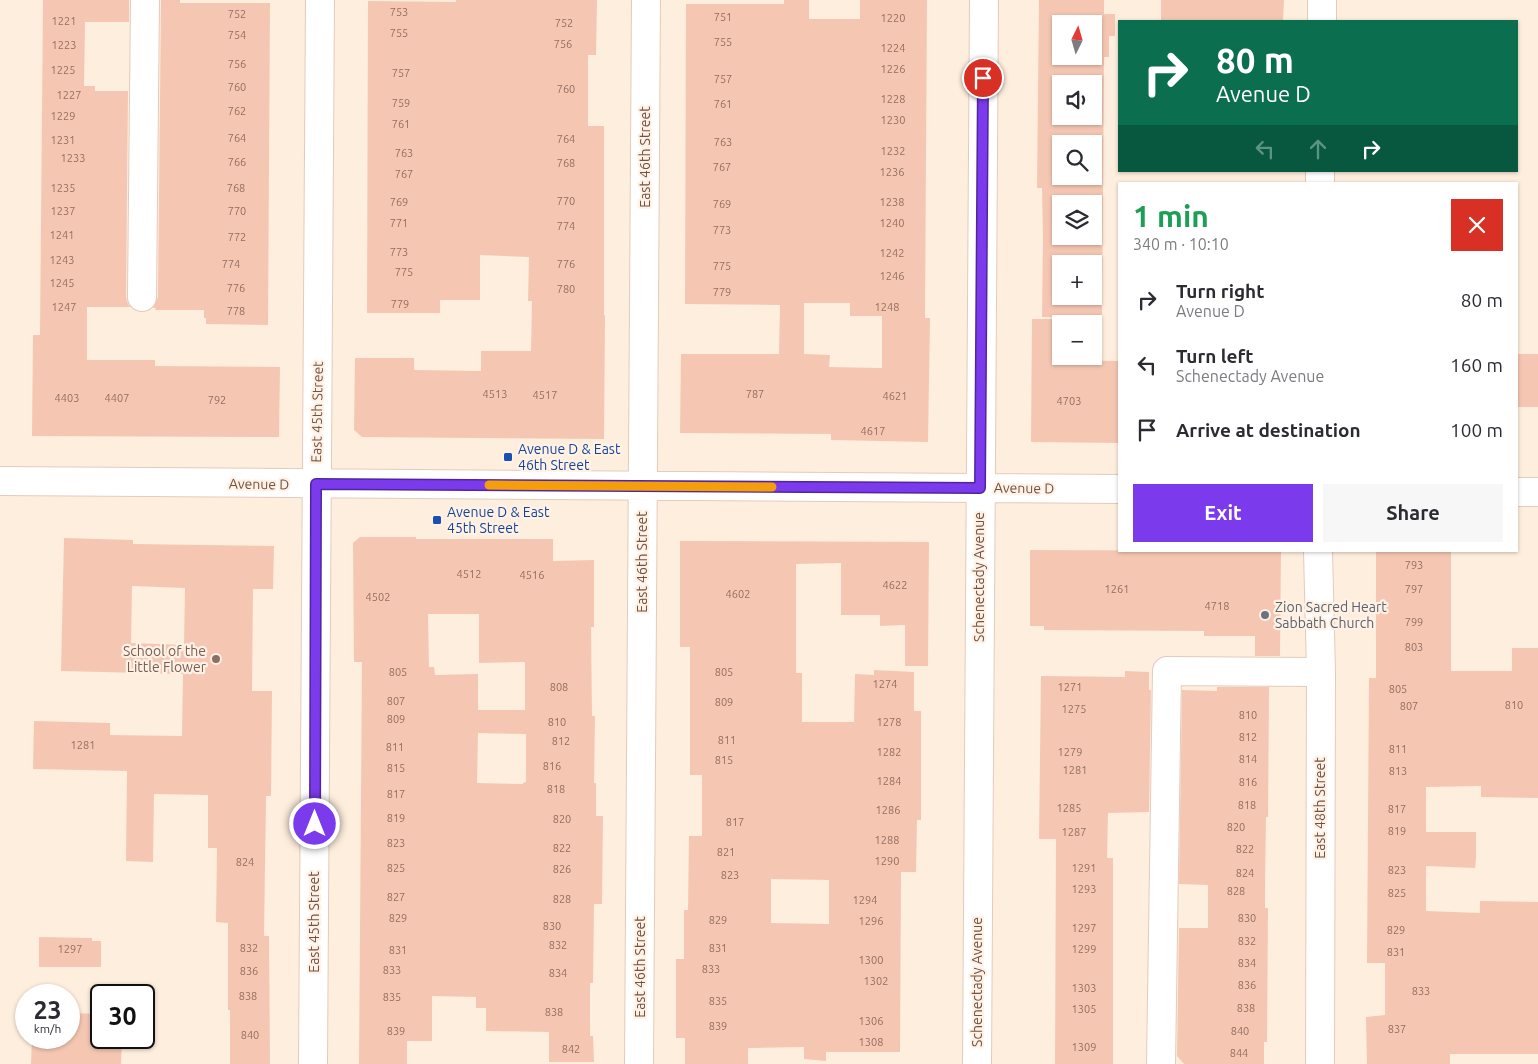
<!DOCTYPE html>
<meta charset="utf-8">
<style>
:root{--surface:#fff;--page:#f7f7f7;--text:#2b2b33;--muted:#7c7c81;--accent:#7c3aed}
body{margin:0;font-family:Ubuntu,sans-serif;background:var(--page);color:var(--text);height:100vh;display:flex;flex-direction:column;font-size:19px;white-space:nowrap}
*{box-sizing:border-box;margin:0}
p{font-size:16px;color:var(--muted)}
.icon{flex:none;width:28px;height:28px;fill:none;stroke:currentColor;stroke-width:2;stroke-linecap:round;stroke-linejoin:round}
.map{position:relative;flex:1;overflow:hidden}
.sheet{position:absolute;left:1118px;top:182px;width:400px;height:370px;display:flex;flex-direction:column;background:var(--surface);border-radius:0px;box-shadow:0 1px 4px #0004}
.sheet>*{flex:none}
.banner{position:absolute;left:1118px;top:20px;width:400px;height:152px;border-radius:0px;box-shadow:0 1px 4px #0004;background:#0b6e4f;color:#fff;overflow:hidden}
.needle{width:32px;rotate:5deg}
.controls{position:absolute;left:1052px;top:15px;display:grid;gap:10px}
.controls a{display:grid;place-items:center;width:50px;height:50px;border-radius:0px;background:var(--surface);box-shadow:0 1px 4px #0004;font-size:25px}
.speed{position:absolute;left:15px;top:984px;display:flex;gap:10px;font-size:25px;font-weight:700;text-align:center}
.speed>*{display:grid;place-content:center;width:65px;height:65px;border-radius:50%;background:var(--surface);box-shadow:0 1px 4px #0004;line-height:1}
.speed small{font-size:12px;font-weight:400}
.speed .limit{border:2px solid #111;border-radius:8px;background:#fff;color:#111}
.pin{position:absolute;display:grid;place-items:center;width:42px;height:42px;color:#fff;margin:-21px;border:2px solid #fff;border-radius:50%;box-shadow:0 1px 5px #0007}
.me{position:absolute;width:55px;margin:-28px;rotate:0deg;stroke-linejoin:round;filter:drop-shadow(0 0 4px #0008)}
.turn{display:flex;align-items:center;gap:18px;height:105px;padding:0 15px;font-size:22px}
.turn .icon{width:65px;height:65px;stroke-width:2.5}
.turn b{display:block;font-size:35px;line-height:42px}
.lanes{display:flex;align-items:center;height:48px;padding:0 15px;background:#0003;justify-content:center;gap:25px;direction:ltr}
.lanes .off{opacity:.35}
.round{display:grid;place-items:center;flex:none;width:52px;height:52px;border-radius:0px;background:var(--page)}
.head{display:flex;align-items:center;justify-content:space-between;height:85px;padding:0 15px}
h1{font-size:30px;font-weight:700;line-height:38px;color:#1e9e55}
.cta{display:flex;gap:10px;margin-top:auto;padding:10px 15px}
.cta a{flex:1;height:58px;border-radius:0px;background:var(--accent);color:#fff;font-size:20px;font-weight:700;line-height:58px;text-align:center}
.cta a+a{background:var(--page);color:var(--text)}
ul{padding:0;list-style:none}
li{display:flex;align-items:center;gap:15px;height:65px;padding:0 15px}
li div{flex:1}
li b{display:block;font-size:19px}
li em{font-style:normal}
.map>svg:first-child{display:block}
.building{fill:#f5c7b3;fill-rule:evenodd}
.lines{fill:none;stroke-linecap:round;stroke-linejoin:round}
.minor-casing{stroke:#e4cbbc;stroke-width:30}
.minor{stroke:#fff;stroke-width:28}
.route-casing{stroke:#51269a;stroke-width:12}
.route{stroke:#7c3aed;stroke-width:9}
.slow{stroke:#f59e0b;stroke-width:9}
.transit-dot{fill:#1a4fb4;stroke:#fff2e5;stroke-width:2}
.worship-dot{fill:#6b7280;stroke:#fff2e5;stroke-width:2}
.education-dot{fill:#8d6e63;stroke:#fff2e5;stroke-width:2}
.labels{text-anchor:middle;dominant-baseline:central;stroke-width:4.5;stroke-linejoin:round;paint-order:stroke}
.number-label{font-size:11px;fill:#946e60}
.street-label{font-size:14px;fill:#745145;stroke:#fff2e5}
.transit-label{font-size:14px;fill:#164399;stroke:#fff2e5;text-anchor:start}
.worship-label{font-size:14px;fill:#5b616d;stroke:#fff2e5;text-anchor:start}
.education-label{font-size:14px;fill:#785e54;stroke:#fff2e5;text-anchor:end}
</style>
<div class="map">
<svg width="1538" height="1064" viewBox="0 0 1538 1064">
<rect width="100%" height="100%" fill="#feeedd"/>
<path class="building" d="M 43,0 L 129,0 L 129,22 L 85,22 L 84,86 L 95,86 L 95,91 L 128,91 L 126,297 L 128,304 L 131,307 L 87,307 L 87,360 L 155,360 L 155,366 L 280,367 L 279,437 L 32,436 L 33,335 L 40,335 Z
M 161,0 L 180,0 L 180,3 L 270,3 L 268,325 L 206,324 L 206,318 L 204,318 L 204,310 L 155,310 L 156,308 L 153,308 L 158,297 Z
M 456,0 L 597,0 L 596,55 L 588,55 L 588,126 L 604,126 L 604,315 L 605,315 L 604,439 L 362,437 L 354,430 L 355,358 L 414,358 L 414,370 L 481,371 L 481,351 L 531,351 L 532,301 L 528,301 L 529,257 L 480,255 L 480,300 L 440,300 L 440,313 L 367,313 L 368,1 L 456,2 Z
M 784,0 L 809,0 L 809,19 L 860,19 L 860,0 L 927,0 L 925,318 L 930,318 L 928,442 L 831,440 L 831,434 L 680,433 L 681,354 L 779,354 L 780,305 L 685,304 L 686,4 L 784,4 ZM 804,303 L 850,303 L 850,316 L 882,316 L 882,368 L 829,367 L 830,355 L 804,354 Z
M 1039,0 L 1104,0 L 1104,14 L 1115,14 L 1115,36 L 1109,36 L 1109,57 L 1104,57 L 1102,318 L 1042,317 L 1043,238 L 1042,188 L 1037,188 ZM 1061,24 L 1094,24 L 1094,56 L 1061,56 ZM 1061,84 L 1094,84 L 1094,116 L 1061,116 ZM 1061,144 L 1094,144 L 1094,176 L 1061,176 ZM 1061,204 L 1094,204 L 1094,236 L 1061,236 ZM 1061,264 L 1094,264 L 1094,296 L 1061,296 Z
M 1161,0 L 1284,0 L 1283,21 L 1161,21 Z
M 1032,319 L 1057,319 L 1057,360 L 1119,361 L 1119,443 L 1031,442 Z
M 1516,354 L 1538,354 L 1538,407 L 1516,407 Z
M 360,537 L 416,537 L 416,539 L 553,539 L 553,561 L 594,560 L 594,627 L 591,627 L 592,716 L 595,716 L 594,783 L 596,783 L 596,816 L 603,816 L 602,904 L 594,904 L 593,983 L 590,983 L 590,1036 L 593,1036 L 594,1062 L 549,1062 L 549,1032 L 486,1031 L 486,1008 L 476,1008 L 476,997 L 432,996 L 432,1041 L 407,1041 L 407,1064 L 359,1064 L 362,662 L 354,662 L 353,543 ZM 428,614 L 479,614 L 479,663 L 525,662 L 525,710 L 478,710 L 478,674 L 435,675 L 434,667 L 429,667 ZM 478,733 L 526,734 L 526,782 L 523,783 L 523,784 L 477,783 Z
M 64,538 L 133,540 L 133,544 L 274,546 L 273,589 L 253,589 L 252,691 L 272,691 L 271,796 L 266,796 L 264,936 L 269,936 L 270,1064 L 230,1064 L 230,1010 L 228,1010 L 228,923 L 216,922 L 217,848 L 208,848 L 208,795 L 154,794 L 153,862 L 126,861 L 127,771 L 33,769 L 34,721 L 110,723 L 110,735 L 182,736 L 183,674 L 61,671 ZM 132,586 L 185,588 L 184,645 L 131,643 Z
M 680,541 L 929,542 L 928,666 L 905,666 L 905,625 L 880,626 L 880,615 L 841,615 L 841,563 L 796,564 L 796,673 L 802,673 L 802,722 L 854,722 L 855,674 L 874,675 L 874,670 L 914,672 L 914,711 L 921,711 L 921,820 L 917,820 L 916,872 L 901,872 L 900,1052 L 826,1052 L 826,1061 L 804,1059 L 804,1047 L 748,1048 L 748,1064 L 685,1064 L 685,1038 L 676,1038 L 676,959 L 684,959 L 684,910 L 688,910 L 689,836 L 702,836 L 702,775 L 690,775 L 690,647 L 680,647 ZM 771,879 L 829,880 L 829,924 L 771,923 Z
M 1030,550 L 1281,551 L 1280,656 L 1255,656 L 1255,636 L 1204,636 L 1204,631 L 1044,630 L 1044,626 L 1030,626 Z
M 1376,551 L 1451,551 L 1451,671 L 1512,671 L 1512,648 L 1538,648 L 1538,798 L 1481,797 L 1481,786 L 1426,787 L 1426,832 L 1476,832 L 1476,858 L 1475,868 L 1426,866 L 1426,911 L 1480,913 L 1480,901 L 1538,902 L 1538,1054 L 1450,1054 L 1450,1064 L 1367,1064 L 1366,1017 L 1385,1015 L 1385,963 L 1367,963 L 1369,678 L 1376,678 Z
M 1125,671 L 1149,672 L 1149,690 L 1151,690 L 1149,812 L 1108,813 L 1107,858 L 1113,858 L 1113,1064 L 1055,1064 L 1056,839 L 1039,839 L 1041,676 L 1125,677 Z
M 1217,687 L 1269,687 L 1268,817 L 1266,817 L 1265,884 L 1265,908 L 1268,908 L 1267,1042 L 1264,1042 L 1264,1064 L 1184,1064 L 1177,1056 L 1179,928 L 1208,928 L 1208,885 L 1179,884 L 1182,690 L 1217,691 Z
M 39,937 L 92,938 L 92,941 L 101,941 L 101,967 L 39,967 Z
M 69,1013 L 101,1014 L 101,1038 L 122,1038 L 121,1064 L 31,1064 L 32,1038 L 69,1038 Z"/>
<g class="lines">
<g class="minor-casing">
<path id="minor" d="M 1322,21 L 1322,0
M 1320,184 L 1320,171
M 142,297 L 145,0
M 0,481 L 1119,489
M 1516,492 L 1538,492
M 1318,551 L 1321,672 L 1320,1064
M 313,1064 L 320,0
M 639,1064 L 646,0
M 977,1064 L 984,0
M 1161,1064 L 1167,671 L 1321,672"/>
</g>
<use href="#minor" class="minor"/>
</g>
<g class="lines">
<g class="route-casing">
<path id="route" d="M 315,824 L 316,484 L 980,488 L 983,78"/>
</g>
<use href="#route" class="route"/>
<path class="slow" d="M 489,485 L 772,487"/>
</g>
<g class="transit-dot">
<rect x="503" y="452" width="10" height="10" rx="2.5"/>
<rect x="432" y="515" width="10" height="10" rx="2.5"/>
</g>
<circle class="worship-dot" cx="1265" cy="615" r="5"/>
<circle class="education-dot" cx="216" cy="659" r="5"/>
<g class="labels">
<g class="number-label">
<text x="399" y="12">753</text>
<text x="237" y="14">752</text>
<text x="723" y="17">751</text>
<text x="893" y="18">1220</text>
<text x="64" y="21">1221</text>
<text x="564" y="23">752</text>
<text x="399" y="33">755</text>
<text x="237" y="35">754</text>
<text x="723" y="42">755</text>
<text x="563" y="44">756</text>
<text x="64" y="45">1223</text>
<text x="893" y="48">1224</text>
<text x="237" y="64">756</text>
<text x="893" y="69">1226</text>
<text x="63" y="70">1225</text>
<text x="401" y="73">757</text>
<text x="723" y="79">757</text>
<text x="237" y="87">760</text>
<text x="566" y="89">760</text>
<text x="69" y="95">1227</text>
<text x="893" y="99">1228</text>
<text x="401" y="103">759</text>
<text x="723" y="104">761</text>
<text x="237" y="111">762</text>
<text x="63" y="116">1229</text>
<text x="893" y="120">1230</text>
<text x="401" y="124">761</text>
<text x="237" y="138">764</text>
<text x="566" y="139">764</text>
<text x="63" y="140">1231</text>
<text x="723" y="142">763</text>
<text x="893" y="151">1232</text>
<text x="404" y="153">763</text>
<text x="73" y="158">1233</text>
<text x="237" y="162">766</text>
<text x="566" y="163">768</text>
<text x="722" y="167">767</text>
<text x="892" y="172">1236</text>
<text x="404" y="174">767</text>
<text x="63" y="188">1235</text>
<text x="236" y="188">768</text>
<text x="566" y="201">770</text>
<text x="399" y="202">769</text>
<text x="892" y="202">1238</text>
<text x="722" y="204">769</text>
<text x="63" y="211">1237</text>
<text x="237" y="211">770</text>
<text x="399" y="223">771</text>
<text x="892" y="223">1240</text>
<text x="566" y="226">774</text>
<text x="722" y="230">773</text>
<text x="62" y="235">1241</text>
<text x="237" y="237">772</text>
<text x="399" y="252">773</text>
<text x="892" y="253">1242</text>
<text x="62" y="260">1243</text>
<text x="231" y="264">774</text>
<text x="566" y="264">776</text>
<text x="722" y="266">775</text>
<text x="404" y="272">775</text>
<text x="892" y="276">1246</text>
<text x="62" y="283">1245</text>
<text x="236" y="288">776</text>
<text x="566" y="289">780</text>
<text x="722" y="292">779</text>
<text x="400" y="304">779</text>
<text x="64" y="307">1247</text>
<text x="887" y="307">1248</text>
<text x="236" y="311">778</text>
<text x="495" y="394">4513</text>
<text x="755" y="394">787</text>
<text x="545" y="395">4517</text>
<text x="895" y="396">4621</text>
<text x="67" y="398">4403</text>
<text x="117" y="398">4407</text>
<text x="217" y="400">792</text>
<text x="1069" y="401">4703</text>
<text x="873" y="431">4617</text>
<text x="1414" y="565">793</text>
<text x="469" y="574">4512</text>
<text x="532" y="575">4516</text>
<text x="895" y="585">4622</text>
<text x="1117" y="589">1261</text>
<text x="1414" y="589">797</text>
<text x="738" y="594">4602</text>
<text x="378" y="597">4502</text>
<text x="1217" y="606">4718</text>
<text x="1414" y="622">799</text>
<text x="1414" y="647">803</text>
<text x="398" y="672">805</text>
<text x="724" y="672">805</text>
<text x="885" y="684">1274</text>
<text x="559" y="687">808</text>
<text x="1070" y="687">1271</text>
<text x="1398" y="689">805</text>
<text x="396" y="701">807</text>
<text x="724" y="702">809</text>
<text x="1514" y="705">810</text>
<text x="1409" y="706">807</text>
<text x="1074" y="709">1275</text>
<text x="1248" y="715">810</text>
<text x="396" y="719">809</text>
<text x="557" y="722">810</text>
<text x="889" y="722">1278</text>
<text x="1248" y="737">812</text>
<text x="727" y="740">811</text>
<text x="561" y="741">812</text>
<text x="83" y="745">1281</text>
<text x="395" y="747">811</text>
<text x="1398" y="749">811</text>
<text x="889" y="752">1282</text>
<text x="1070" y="752">1279</text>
<text x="1248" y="759">814</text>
<text x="724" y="760">815</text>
<text x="552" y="766">816</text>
<text x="396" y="768">815</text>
<text x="1075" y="770">1281</text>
<text x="1398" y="771">813</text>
<text x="889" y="781">1284</text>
<text x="1248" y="782">816</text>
<text x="556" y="789">818</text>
<text x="396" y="794">817</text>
<text x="1247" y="805">818</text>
<text x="1069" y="808">1285</text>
<text x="1397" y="809">817</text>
<text x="888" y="810">1286</text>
<text x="396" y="818">819</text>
<text x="562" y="819">820</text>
<text x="735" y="822">817</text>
<text x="1236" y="827">820</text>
<text x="1397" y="831">819</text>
<text x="1074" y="832">1287</text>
<text x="887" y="840">1288</text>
<text x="396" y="843">823</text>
<text x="562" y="848">822</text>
<text x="1245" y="849">822</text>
<text x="726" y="852">821</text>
<text x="887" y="861">1290</text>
<text x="245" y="862">824</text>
<text x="396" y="868">825</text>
<text x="1084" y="868">1291</text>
<text x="562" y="869">826</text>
<text x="1397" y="870">823</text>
<text x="1245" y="873">824</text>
<text x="730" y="875">823</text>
<text x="1084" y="889">1293</text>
<text x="1236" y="891">828</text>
<text x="1397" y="893">825</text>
<text x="396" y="897">827</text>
<text x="562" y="899">828</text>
<text x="865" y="900">1294</text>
<text x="398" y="918">829</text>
<text x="1247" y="918">830</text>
<text x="718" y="920">829</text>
<text x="871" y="921">1296</text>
<text x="552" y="926">830</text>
<text x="1084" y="928">1297</text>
<text x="1396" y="930">829</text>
<text x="1247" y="941">832</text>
<text x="558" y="945">832</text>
<text x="249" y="948">832</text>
<text x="718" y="948">831</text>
<text x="70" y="949">1297</text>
<text x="1084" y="949">1299</text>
<text x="398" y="950">831</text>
<text x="1396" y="952">831</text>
<text x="871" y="960">1300</text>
<text x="1247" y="963">834</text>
<text x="711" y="969">833</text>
<text x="392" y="970">833</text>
<text x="249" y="971">836</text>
<text x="558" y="973">834</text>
<text x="876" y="981">1302</text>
<text x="1247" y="985">836</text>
<text x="1084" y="988">1303</text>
<text x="1421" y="991">833</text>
<text x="248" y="996">838</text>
<text x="392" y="997">835</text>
<text x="718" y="1001">835</text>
<text x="1246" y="1008">838</text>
<text x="1084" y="1009">1305</text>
<text x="554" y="1012">838</text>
<text x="871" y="1021">1306</text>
<text x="718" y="1026">839</text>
<text x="1397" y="1029">837</text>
<text x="396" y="1031">839</text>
<text x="1240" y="1031">840</text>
<text x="250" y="1035">840</text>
<text x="871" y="1042">1308</text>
<text x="1084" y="1047">1309</text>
<text x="571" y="1049">842</text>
<text x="1239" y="1053">844</text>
</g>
<g class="street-label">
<text transform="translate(645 157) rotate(-90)">East 46th Street</text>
<text transform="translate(317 412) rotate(-89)">East 45th Street</text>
<text transform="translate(259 484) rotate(1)">Avenue D</text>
<text transform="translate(1024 488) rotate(1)">Avenue D</text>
<text transform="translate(642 562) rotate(-90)">East 46th Street</text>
<text transform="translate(979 577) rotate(-90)">Schenectady Avenue</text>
<text transform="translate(1320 808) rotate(-90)">East 48th Street</text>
<text transform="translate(314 922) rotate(-90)">East 45th Street</text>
<text transform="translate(640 967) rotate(-90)">East 46th Street</text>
<text transform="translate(977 982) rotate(-90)">Schenectady Avenue</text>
</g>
<g class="transit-label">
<text x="518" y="449">Avenue D &amp; East<tspan x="518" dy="16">46th Street</tspan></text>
<text x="447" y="512">Avenue D &amp; East<tspan x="447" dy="16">45th Street</tspan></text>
</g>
<g class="worship-label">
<text x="1275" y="607">Zion Sacred Heart<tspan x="1275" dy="16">Sabbath Church</tspan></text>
</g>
<g class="education-label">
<text x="206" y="651">School of the<tspan x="206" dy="16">Little Flower</tspan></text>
</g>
</g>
</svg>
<div class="controls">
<a><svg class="needle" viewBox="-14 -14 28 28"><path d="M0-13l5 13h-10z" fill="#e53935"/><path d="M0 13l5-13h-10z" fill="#7c7c81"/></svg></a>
<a><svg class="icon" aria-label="sound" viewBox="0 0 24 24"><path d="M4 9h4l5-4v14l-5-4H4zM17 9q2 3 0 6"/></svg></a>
<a><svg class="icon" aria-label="search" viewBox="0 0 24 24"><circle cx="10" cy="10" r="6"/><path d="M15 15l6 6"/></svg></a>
<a><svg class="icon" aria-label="layers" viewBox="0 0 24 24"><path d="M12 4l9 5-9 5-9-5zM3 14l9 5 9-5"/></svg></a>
<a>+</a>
<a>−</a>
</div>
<div class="speed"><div>23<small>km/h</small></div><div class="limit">30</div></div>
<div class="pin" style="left:983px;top:78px;background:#d93025"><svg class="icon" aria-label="arrive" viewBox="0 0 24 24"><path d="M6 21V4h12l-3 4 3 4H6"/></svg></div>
<svg class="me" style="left:315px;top:824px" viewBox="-20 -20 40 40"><circle r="17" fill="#7c3aed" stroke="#fff" stroke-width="3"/><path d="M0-11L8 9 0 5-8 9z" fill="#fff"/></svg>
<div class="banner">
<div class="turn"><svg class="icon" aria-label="right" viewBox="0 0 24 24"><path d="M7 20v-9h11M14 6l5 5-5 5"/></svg><div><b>80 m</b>Avenue D</div></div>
<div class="lanes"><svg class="icon off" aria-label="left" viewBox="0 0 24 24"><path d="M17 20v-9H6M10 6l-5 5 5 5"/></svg><svg class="icon off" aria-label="ahead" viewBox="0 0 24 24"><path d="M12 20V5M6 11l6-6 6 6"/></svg><svg class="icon" aria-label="right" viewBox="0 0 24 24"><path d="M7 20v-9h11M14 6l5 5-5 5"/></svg></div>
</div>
<section class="sheet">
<div class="head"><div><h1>1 min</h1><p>340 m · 10:10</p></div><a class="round" style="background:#d93025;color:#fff"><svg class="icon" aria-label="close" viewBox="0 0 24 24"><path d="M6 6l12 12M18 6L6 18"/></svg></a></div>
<ul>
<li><svg class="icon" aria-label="right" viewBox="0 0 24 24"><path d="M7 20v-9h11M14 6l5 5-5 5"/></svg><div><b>Turn right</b><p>Avenue D</p></div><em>80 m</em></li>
<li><svg class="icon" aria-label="left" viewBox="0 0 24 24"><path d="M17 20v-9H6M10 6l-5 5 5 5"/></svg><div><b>Turn left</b><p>Schenectady Avenue</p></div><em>160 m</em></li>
<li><svg class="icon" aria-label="arrive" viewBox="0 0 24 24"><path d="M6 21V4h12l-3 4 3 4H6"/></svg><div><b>Arrive at destination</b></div><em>100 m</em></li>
</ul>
<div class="cta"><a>Exit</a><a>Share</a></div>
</section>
</div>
